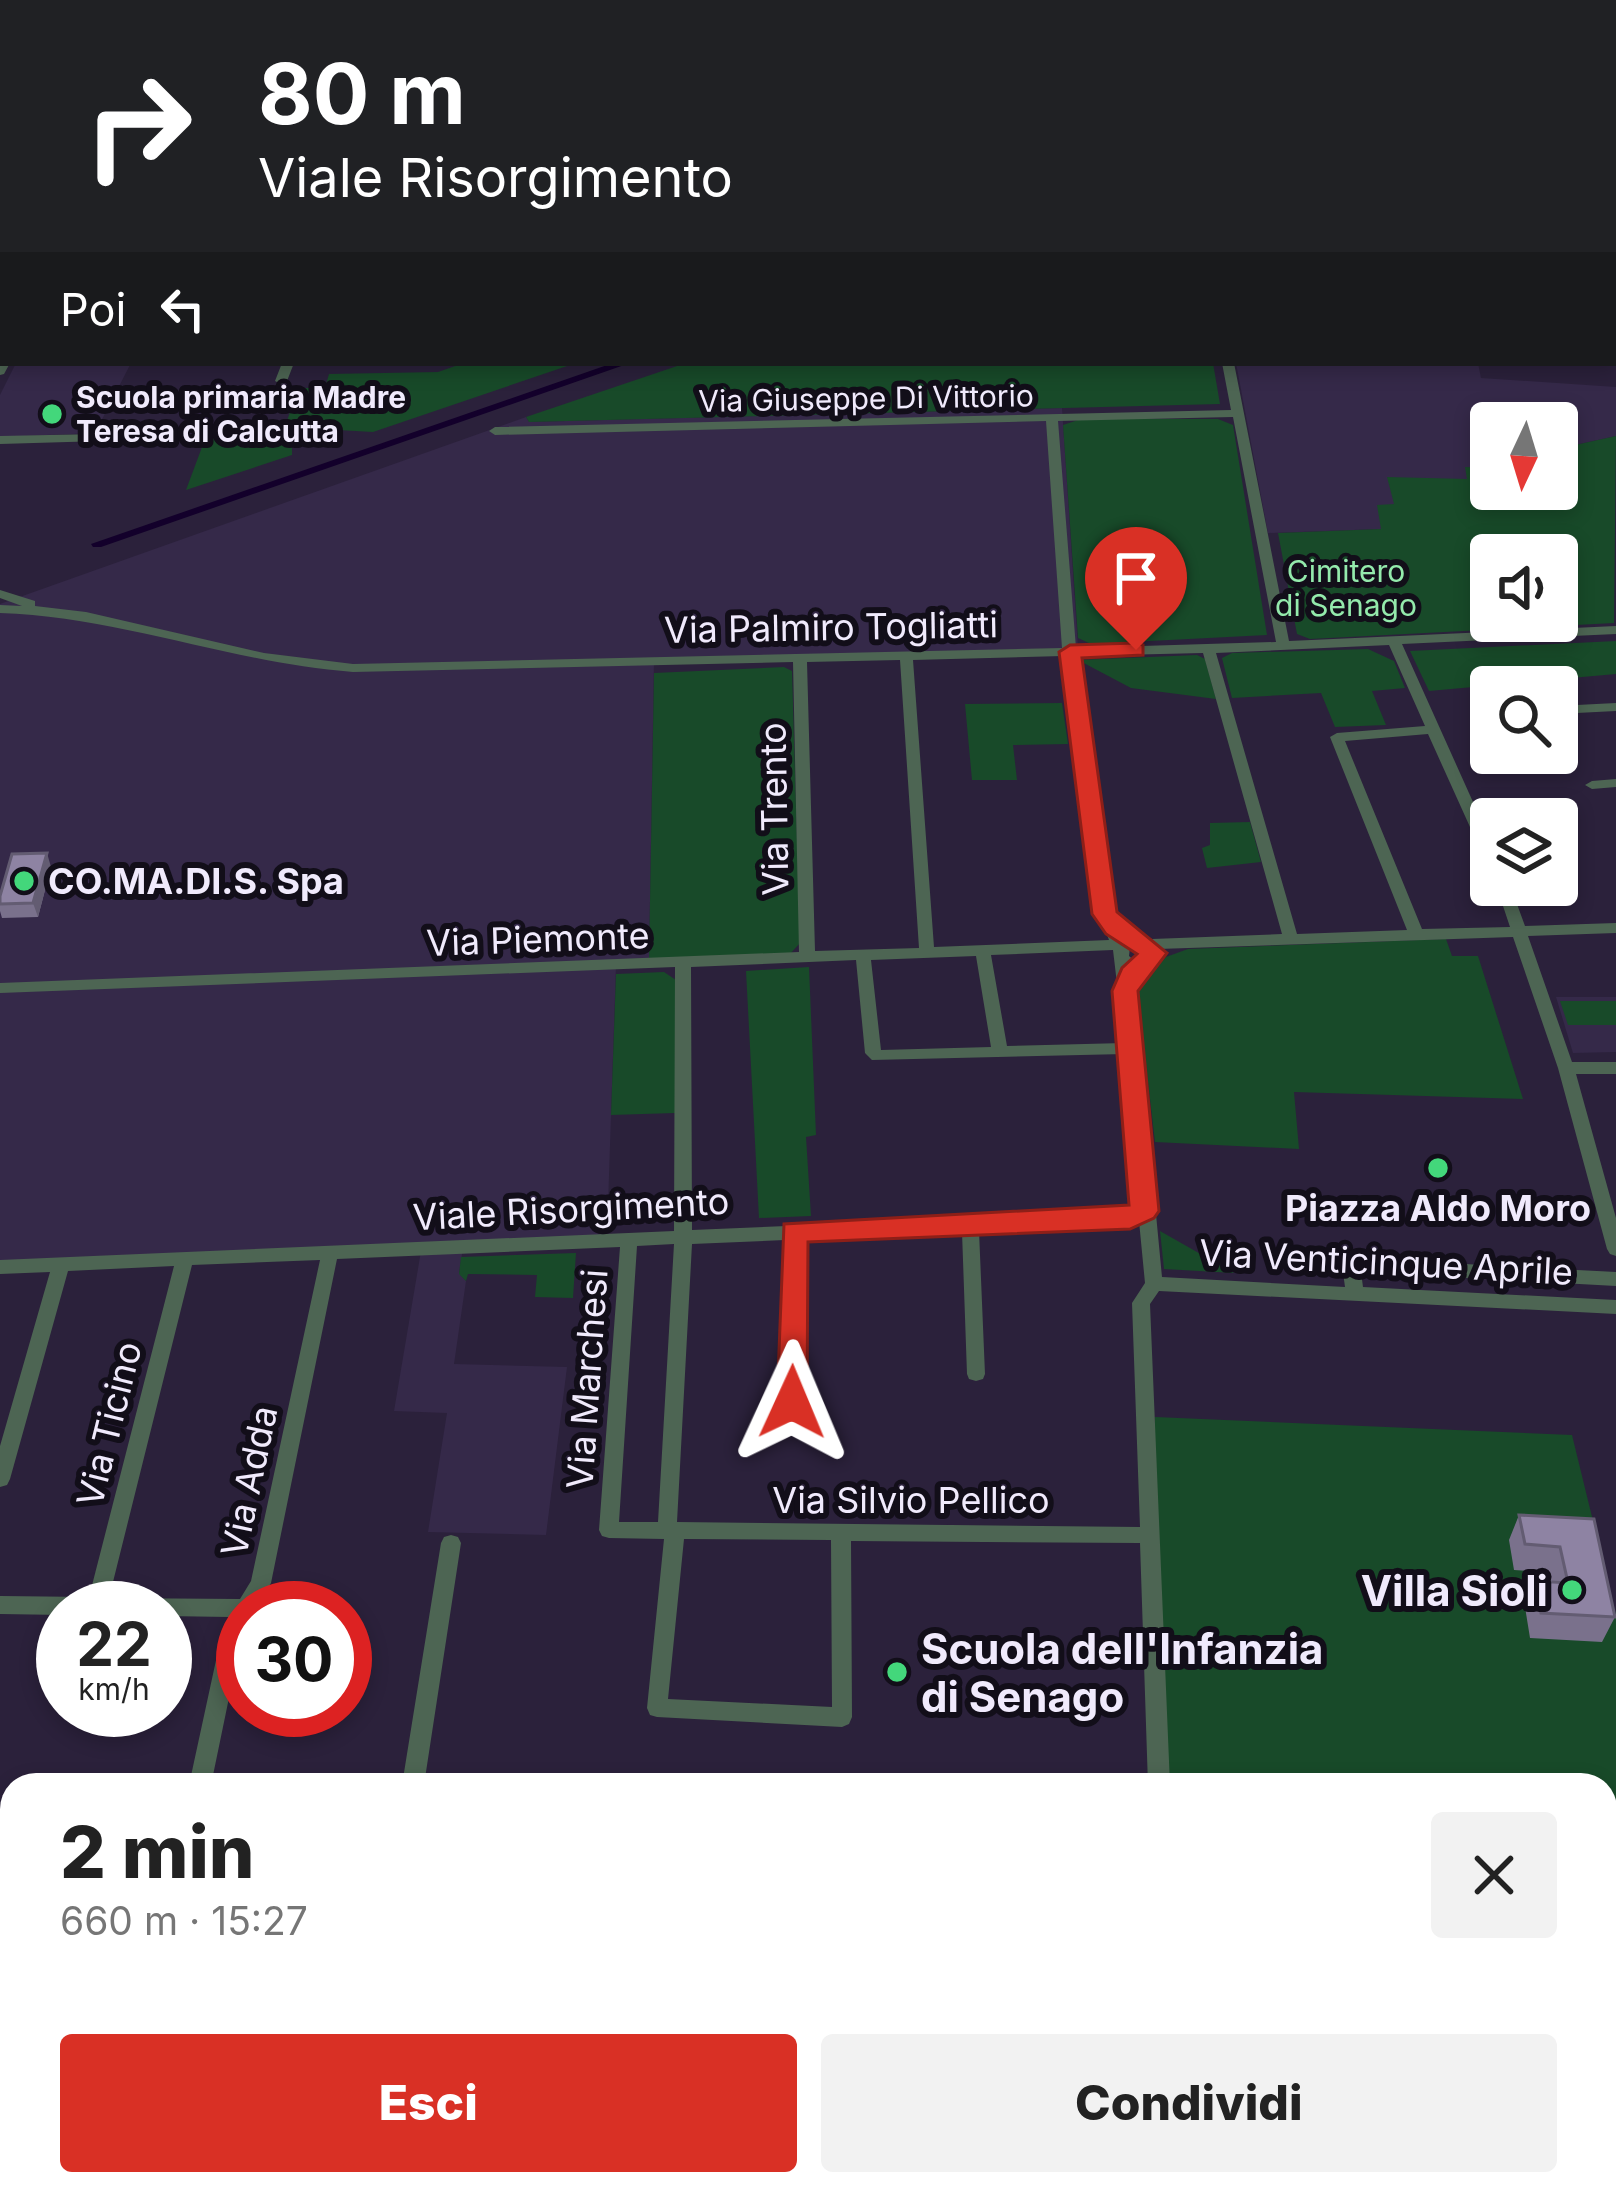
<!DOCTYPE html>
<html lang="it">
<meta charset="utf-8">
<style>
:root{--surface:#fff;--page:#f2f2f2;--text:#222;--muted:#767676;--accent:#d93025}
body{margin:0;font-family:Inter,sans-serif;background:var(--page);color:var(--text);height:100vh;display:flex;flex-direction:column;font-size:45px;white-space:nowrap}
*{box-sizing:border-box;margin:0}
p{font-size:39px;color:var(--muted)}
.icon{flex:none;width:66px;height:66px;fill:none;stroke:currentColor;stroke-width:2;stroke-linecap:round;stroke-linejoin:round}
.map{position:relative;flex:1;overflow:hidden}
.side{position:absolute;left:0px;top:1773px;width:1617px;height:423px;display:flex;flex-direction:column;background:var(--surface);border-radius:36px 36px 0 0;box-shadow:0 6px 18px #0003}
.side>*{flex:none}
.guide{position:absolute;left:0px;top:0px;width:1617px;height:366px;box-shadow:0 6px 18px #0003;background:#202124;color:#fff;overflow:hidden}
.needle{width:78px;rotate:184deg}
.buttons{position:absolute;left:1470px;top:402px;display:grid;gap:24px}
.buttons a{display:grid;place-items:center;width:108px;height:108px;border-radius:12px;background:var(--surface);box-shadow:0 6px 18px #0003;font-size:60px}
.speed{position:absolute;left:36px;top:1581px;display:flex;gap:24px;font-size:60px;font-weight:700;text-align:center}
.speed>*{display:grid;place-content:center;width:156px;height:156px;border-radius:50%;background:var(--surface);box-shadow:0 6px 18px #0003;line-height:1}
.speed small{font-size:30px;font-weight:400}
.speed .limit{border:18px solid #d22;background:#fff;color:#111}
.pin{position:absolute;display:grid;place-items:center;width:102px;height:102px;color:#fff;margin:-123px -51px;border-radius:50% 50% 50% 0;rotate:-45deg;box-shadow:0 0 12px #0007}
.pin .icon{rotate:45deg}
.me{position:absolute;width:132px;margin:-66px;rotate:1deg;stroke-linejoin:round;filter:drop-shadow(0 0 9px #0008)}
.turn{display:flex;align-items:center;gap:42px;height:252px;padding:0 60px;font-size:54px}
.turn .icon{width:156px;height:156px;stroke-width:2.5}
.turn b{display:block;font-size:84px;line-height:102px}
.then{display:flex;align-items:center;height:114px;padding:0 60px;background:#0003;gap:24px;font-size:45px}
.round{display:grid;place-items:center;flex:none;width:126px;height:126px;border-radius:12px;background:var(--page)}
.summary{display:flex;align-items:center;justify-content:space-between;height:204px;padding:0 60px}
h1{font-size:72px;font-weight:800;line-height:90px}
.button{display:flex;gap:24px;margin-top:auto;padding:24px 60px}
.button a{flex:1;height:138px;border-radius:12px;background:var(--accent);color:#fff;font-size:48px;font-weight:800;line-height:138px;text-align:center}
.button a+a{background:var(--page);color:var(--text)}
.map>svg:first-child{display:block}
.built{fill:#352949}
.green{fill:#184a29;fill-rule:evenodd}
.lines{fill:none;stroke-linecap:round;stroke-linejoin:round}
.canal{fill:#13002b;fill-rule:evenodd}
.minor{fill:#4d6553;fill-rule:evenodd}
.wall{fill:#7a718c}
.shaded-wall{fill:#635c72}
.building{fill:#8e83a3;stroke:#635c72;stroke-width:3}
.route{fill:#d93025;stroke:#8d1f18;stroke-width:3}
.poi-dot{fill:#43d77b;stroke:#120e19;stroke-width:4.5}
.labels{text-anchor:middle;dominant-baseline:central;stroke-width:12;stroke-linejoin:round;paint-order:stroke}
.far-poi-label{font-size:30px;font-weight:bold;fill:#f0eafc;stroke:#120e19;text-anchor:start}
.far-street-label{font-size:30px;fill:#f0eafc;stroke:#120e19}
.far-park-label{font-size:30px;fill:#94eaac;stroke:#120e19}
.street-label{font-size:36px;fill:#f0eafc;stroke:#120e19}
.poi-label{font-size:36px;font-weight:bold;fill:#f0eafc;stroke:#120e19;text-anchor:start}
.near-poi-label{font-size:42px;font-weight:bold;fill:#f0eafc;stroke:#120e19;text-anchor:end}
</style>
<div class="map">
<svg width="1616" height="2194" viewBox="0 0 1616 2194">
<rect width="100%" height="100%" fill="#2b213b"/>
<path class="built" d="M 16,363 L 131,363 L 95,433 L 0,437 L 0,395 Z
M 1236,363 L 1478,363 L 1481,378 L 1616,387 L 1616,436 L 1557,449 L 1557,423 L 1491,423 L 1491,468 L 1466,468 L 1468,479 L 1395,505 L 1382,529 L 1268,533 Z
M 1062,408 L 1078,648 L 654,659 L 649,963 L 616,965 L 607,1236 L 464,1242 L 459,1273 L 466,1281 L 454,1364 L 567,1367 L 546,1535 L 428,1532 L 447,1413 L 394,1411 L 422,1245 L 0,1263 L 0,604 L 526,417 L 529,422 Z
M 1556,997 L 1616,997 L 1616,1052 L 1573,1053 Z"/>
<path class="green" d="M 464,363 L 576,363 L 373,432 L 285,427 L 298,388 L 325,388 L 329,374 L 438,372 Z
M 686,363 L 1213,363 L 1220,404 L 529,422 L 526,417 Z
M 1081,419 L 1218,419 L 1233,425 L 1267,635 L 1091,644 L 1078,638 L 1063,425 Z
M 292,436 L 292,455 L 186,490 L 205,439 Z
M 1616,436 L 1614,623 L 1310,639 L 1297,634 L 1278,533 L 1381,529 L 1377,505 L 1394,504 L 1387,477 L 1467,479 L 1465,467 L 1491,468 L 1491,489 L 1557,489 L 1557,449 ZM 1491,555 L 1557,555 L 1557,621 L 1491,621 Z
M 1616,641 L 1616,674 L 1429,691 L 1410,651 Z
M 1368,649 L 1394,661 L 1405,688 L 1372,691 L 1386,725 L 1335,727 L 1321,693 L 1232,698 L 1222,658 L 1232,653 Z
M 1197,655 L 1205,659 L 1216,699 L 1131,688 L 1078,660 Z
M 784,667 L 792,671 L 800,943 L 790,954 L 649,959 L 654,673 Z
M 1062,703 L 1068,744 L 1013,745 L 1017,780 L 972,780 L 965,704 Z
M 1250,822 L 1261,862 L 1207,868 L 1202,848 L 1210,845 L 1210,823 Z
M 1446,939 L 1452,956 L 1478,956 L 1523,1099 L 1294,1092 L 1299,1149 L 1155,1142 L 1137,987 L 1166,957 L 1188,949 Z
M 809,967 L 816,1135 L 806,1137 L 811,1216 L 759,1218 L 746,971 Z
M 664,972 L 676,980 L 675,1113 L 611,1115 L 616,974 Z
M 1560,1001 L 1616,1001 L 1616,1025 L 1568,1025 Z
M 1160,1231 L 1234,1273 L 1164,1269 Z
M 576,1253 L 573,1298 L 535,1297 L 537,1275 L 468,1274 L 466,1281 L 459,1274 L 461,1257 Z
M 1155,1417 L 1572,1435 L 1616,1615 L 1616,1835 L 1605,1836 L 1605,1785 L 1169,1785 L 1155,1572 Z"/>
<g class="lines">
<path class="canal" d="M 613,363 L 630,363 L 101,547 L 93,547 L 91,544 Z"/>
<path class="minor" d="M 22,0 L 99,0 L 86,3 L 18,3 Z
M 197,0 L 205,0 L 204,3 L 196,3 Z
M 1160,0 L 1168,0 L 1169,3 L 1161,3 Z
M 0,1 L 7,3 L 0,7 Z
M 1616,51 L 1616,57 L 1614,58 L 1614,52 Z
M 1616,65 L 1616,71 L 1614,72 L 1614,66 Z
M 1614,208 L 1616,208 L 1616,214 L 1614,214 Z
M 0,229 L 3,229 L 3,235 L 0,235 Z
M 1614,357 L 1616,357 L 1616,364 L 1611,363 L 1614,363 Z
M 3,360 L 3,363 L 10,363 L 4,374 L 0,375 L 0,361 Z
M 282,363 L 294,363 L 287,381 L 281,384 L 275,381 Z
M 1222,363 L 1234,363 L 1289,641 L 1616,626 L 1616,634 L 1402,644 L 1491,842 L 1491,863 L 1484,858 L 1428,734 L 1345,741 L 1422,929 L 1510,927 L 1496,885 L 1510,885 L 1525,926 L 1616,923 L 1616,933 L 1528,936 L 1572,1062 L 1616,1062 L 1616,1074 L 1576,1074 L 1616,1218 L 1616,1256 L 1610,1254 L 1607,1249 L 1558,1068 L 1513,937 L 1158,949 L 1158,957 L 1152,967 L 1133,973 L 1162,1277 L 1345,1287 L 1342,1265 L 1345,1260 L 1351,1258 L 1616,1272 L 1616,1286 L 1361,1272 L 1363,1287 L 1616,1300 L 1616,1314 L 1159,1291 L 1150,1304 L 1170,1785 L 1148,1785 L 1140,1543 L 851,1541 L 852,1717 L 849,1724 L 842,1727 L 657,1717 L 650,1715 L 647,1708 L 664,1539 L 609,1538 L 602,1536 L 599,1530 L 620,1247 L 337,1259 L 271,1583 L 256,1608 L 243,1608 L 243,1630 L 211,1785 L 189,1785 L 223,1628 L 229,1617 L 165,1616 L 165,1608 L 63,1608 L 63,1615 L 0,1614 L 0,1596 L 89,1597 L 174,1266 L 68,1271 L 10,1479 L 7,1485 L 0,1487 L 0,1446 L 50,1272 L 0,1274 L 0,1260 L 674,1231 L 675,967 L 0,993 L 0,983 L 799,952 L 793,662 L 353,672 C 233,663 120,617 0,613 L 0,605 L 22,606 L 0,598 L 0,590 L 35,601 L 35,606 L 86,612 L 264,653 L 353,664 L 1062,648 L 1046,421 L 495,435 L 489,431 L 495,427 L 1231,410 ZM 1233,417 L 1276,642 L 1076,648 L 1058,421 ZM 1389,645 L 1425,726 L 1337,733 L 1330,737 L 1407,930 L 1297,934 L 1216,653 ZM 1203,653 L 1282,934 L 1152,939 L 1137,933 L 1123,936 L 1109,899 L 1076,656 ZM 1063,656 L 1093,899 L 1109,940 L 934,947 L 913,660 ZM 900,660 L 919,948 L 815,951 L 807,662 ZM 1134,943 L 1140,945 L 1143,950 L 1142,959 L 1137,963 L 1129,956 L 1130,947 ZM 1113,950 L 1124,1043 L 1007,1046 L 991,955 ZM 976,956 L 991,1047 L 881,1050 L 871,960 ZM 856,960 L 865,1053 L 872,1060 L 1125,1054 L 1138,1207 L 1128,1212 L 692,1230 L 691,967 ZM 1139,1221 L 1145,1283 L 1132,1303 L 1140,1527 L 677,1522 L 692,1244 L 785,1240 L 783,1401 L 785,1406 L 792,1409 L 799,1406 L 801,1401 L 803,1239 L 962,1232 L 967,1374 L 969,1379 L 976,1381 L 983,1379 L 985,1374 L 979,1231 L 1130,1225 ZM 674,1244 L 658,1522 L 619,1522 L 637,1246 ZM 320,1260 L 251,1581 L 240,1599 L 109,1598 L 192,1265 ZM 684,1539 L 831,1540 L 832,1707 L 668,1699 Z
M 98,434 L 102,435 L 102,441 L 0,444 L 0,436 Z
M 1616,703 L 1616,711 L 1557,714 L 1557,706 Z
M 1616,779 L 1616,787 L 1592,789 L 1585,785 L 1592,781 Z
M 451,1535 L 458,1537 L 461,1543 L 424,1785 L 402,1785 L 441,1543 L 444,1537 Z
M 1605,1853 L 1616,1853 L 1616,1873 L 1605,1875 Z
M 12,1906 L 12,1928 L 0,1929 L 0,1907 Z
M 12,2058 L 12,2112 L 8,2121 L 0,2125 L 0,2071 L 4,2062 Z
M 321,2184 L 345,2184 L 343,2194 L 319,2194 Z
M 1103,2184 L 1127,2184 L 1126,2194 L 1102,2194 Z
M 1371,2184 L 1395,2184 L 1396,2194 L 1372,2194 Z"/>
</g>
<path class="wall" d="M 51,867 L 38,917 L 2,918 L 0,911 L 0,896 Z
M 1519,1515 L 1594,1519 L 1615,1617 L 1602,1642 L 1530,1638 L 1525,1607 L 1536,1581 L 1551,1582 L 1549,1572 L 1514,1570 L 1509,1540 Z"/>
<path class="shaded-wall" d="M 47,853 L 51,867 L 38,917 L 33,903 Z"/>
<path class="building" d="M 47,853 L 33,903 L 0,904 L 0,896 L 12,854 Z
M 1519,1515 L 1594,1519 L 1615,1617 L 1541,1613 L 1536,1581 L 1568,1583 L 1560,1547 L 1525,1544 Z"/>
<path class="route" d="M 1136,643 L 1143,645 L 1143,655 L 1082,658 L 1117,912 L 1167,953 L 1138,991 L 1159,1211 L 1154,1218 L 1130,1229 L 808,1242 L 807,1402 L 792,1414 L 781,1410 L 777,1402 L 784,1224 L 1129,1205 L 1112,991 L 1122,968 L 1137,954 L 1106,934 L 1092,914 L 1059,652 L 1070,645 Z"/>
<g class="poi-dot">
<circle cx="52" cy="414" r="12"/>
<circle cx="24" cy="881" r="12"/>
<circle cx="1438" cy="1168" r="12"/>
<circle cx="1572" cy="1590" r="12"/>
<circle cx="897" cy="1672" r="12"/>
</g>
<g class="labels">
<g class="far-poi-label">
<text x="76" y="397">Scuola primaria Madre<tspan x="76" dy="34">Teresa di Calcutta</tspan></text>
</g>
<g class="far-street-label">
<text transform="translate(866 398) rotate(-1)">Via Giuseppe Di Vittorio</text>
</g>
<g class="far-park-label">
<text x="1346" y="571">Cimitero<tspan x="1346" dy="34">di Senago</tspan></text>
</g>
<g class="street-label">
<text transform="translate(831 627) rotate(-1)">Via Palmiro Togliatti</text>
<text transform="translate(774 809) rotate(-91)">Via Trento</text>
<text transform="translate(538 939) rotate(-2)">Via Piemonte</text>
<text transform="translate(571 1209) rotate(-3)">Viale Risorgimento</text>
<text transform="translate(1386 1262) rotate(3)">Via Venticinque Aprile</text>
<text transform="translate(587 1379) rotate(-86)">Via Marchesi</text>
<text transform="translate(109 1424) rotate(-76)">Via Ticino</text>
<text transform="translate(249 1481) rotate(-78)">Via Adda</text>
<text x="911" y="1500">Via Silvio Pellico</text>
</g>
<g class="poi-label">
<text x="48" y="881">CO.MA.DI.S. Spa</text>
<text x="1438" y="1208" text-anchor="middle">Piazza Aldo Moro</text>
</g>
<g class="near-poi-label">
<text x="1548" y="1590">Villa Sioli</text>
<text x="921" y="1648" text-anchor="start">Scuola dell'Infanzia<tspan x="921" dy="48">di Senago</tspan></text>
</g>
</g>
</svg>
<div class="buttons">
<a><svg class="needle" viewBox="-14 -14 28 28"><path d="M0-13l5 13h-10z" fill="#e53935"/><path d="M0 13l5-13h-10z" fill="#767676"/></svg></a>
<a><svg class="icon" aria-label="sound" viewBox="0 0 24 24"><path d="M4 9h4l5-4v14l-5-4H4zM17 9q2 3 0 6"/></svg></a>
<a><svg class="icon" aria-label="search" viewBox="0 0 24 24"><circle cx="10" cy="10" r="6"/><path d="M15 15l6 6"/></svg></a>
<a><svg class="icon" aria-label="layers" viewBox="0 0 24 24"><path d="M12 4l9 5-9 5-9-5zM3 14l9 5 9-5"/></svg></a>
</div>
<div class="speed"><div>22<small>km/h</small></div><div class="limit">30</div></div>
<div class="pin" style="left:1136px;top:650px;background:#d93025"><svg class="icon" aria-label="arrive" viewBox="0 0 24 24"><path d="M6 21V4h12l-3 4 3 4H6"/></svg></div>
<svg class="me" style="left:792px;top:1402px" viewBox="-20 -20 40 40"><path d="M0-17L14 15 0 8-14 15z" fill="#d93025" stroke="#fff" stroke-width="4"/></svg>
<div class="guide">
<div class="turn"><svg class="icon" aria-label="right" viewBox="0 0 24 24"><path d="M7 20v-9h11M14 6l5 5-5 5"/></svg><div><b>80 m</b>Viale Risorgimento</div></div>
<div class="then">Poi<svg class="icon" aria-label="left" viewBox="0 0 24 24"><path d="M17 20v-9H6M10 6l-5 5 5 5"/></svg></div>
</div>
<section class="side">
<div class="summary"><div><h1>2 min</h1><p>660 m · 15:27</p></div><a class="round"><svg class="icon" aria-label="close" viewBox="0 0 24 24"><path d="M6 6l12 12M18 6L6 18"/></svg></a></div>
<div class="button"><a>Esci</a><a>Condividi</a></div>
</section>
</div>
